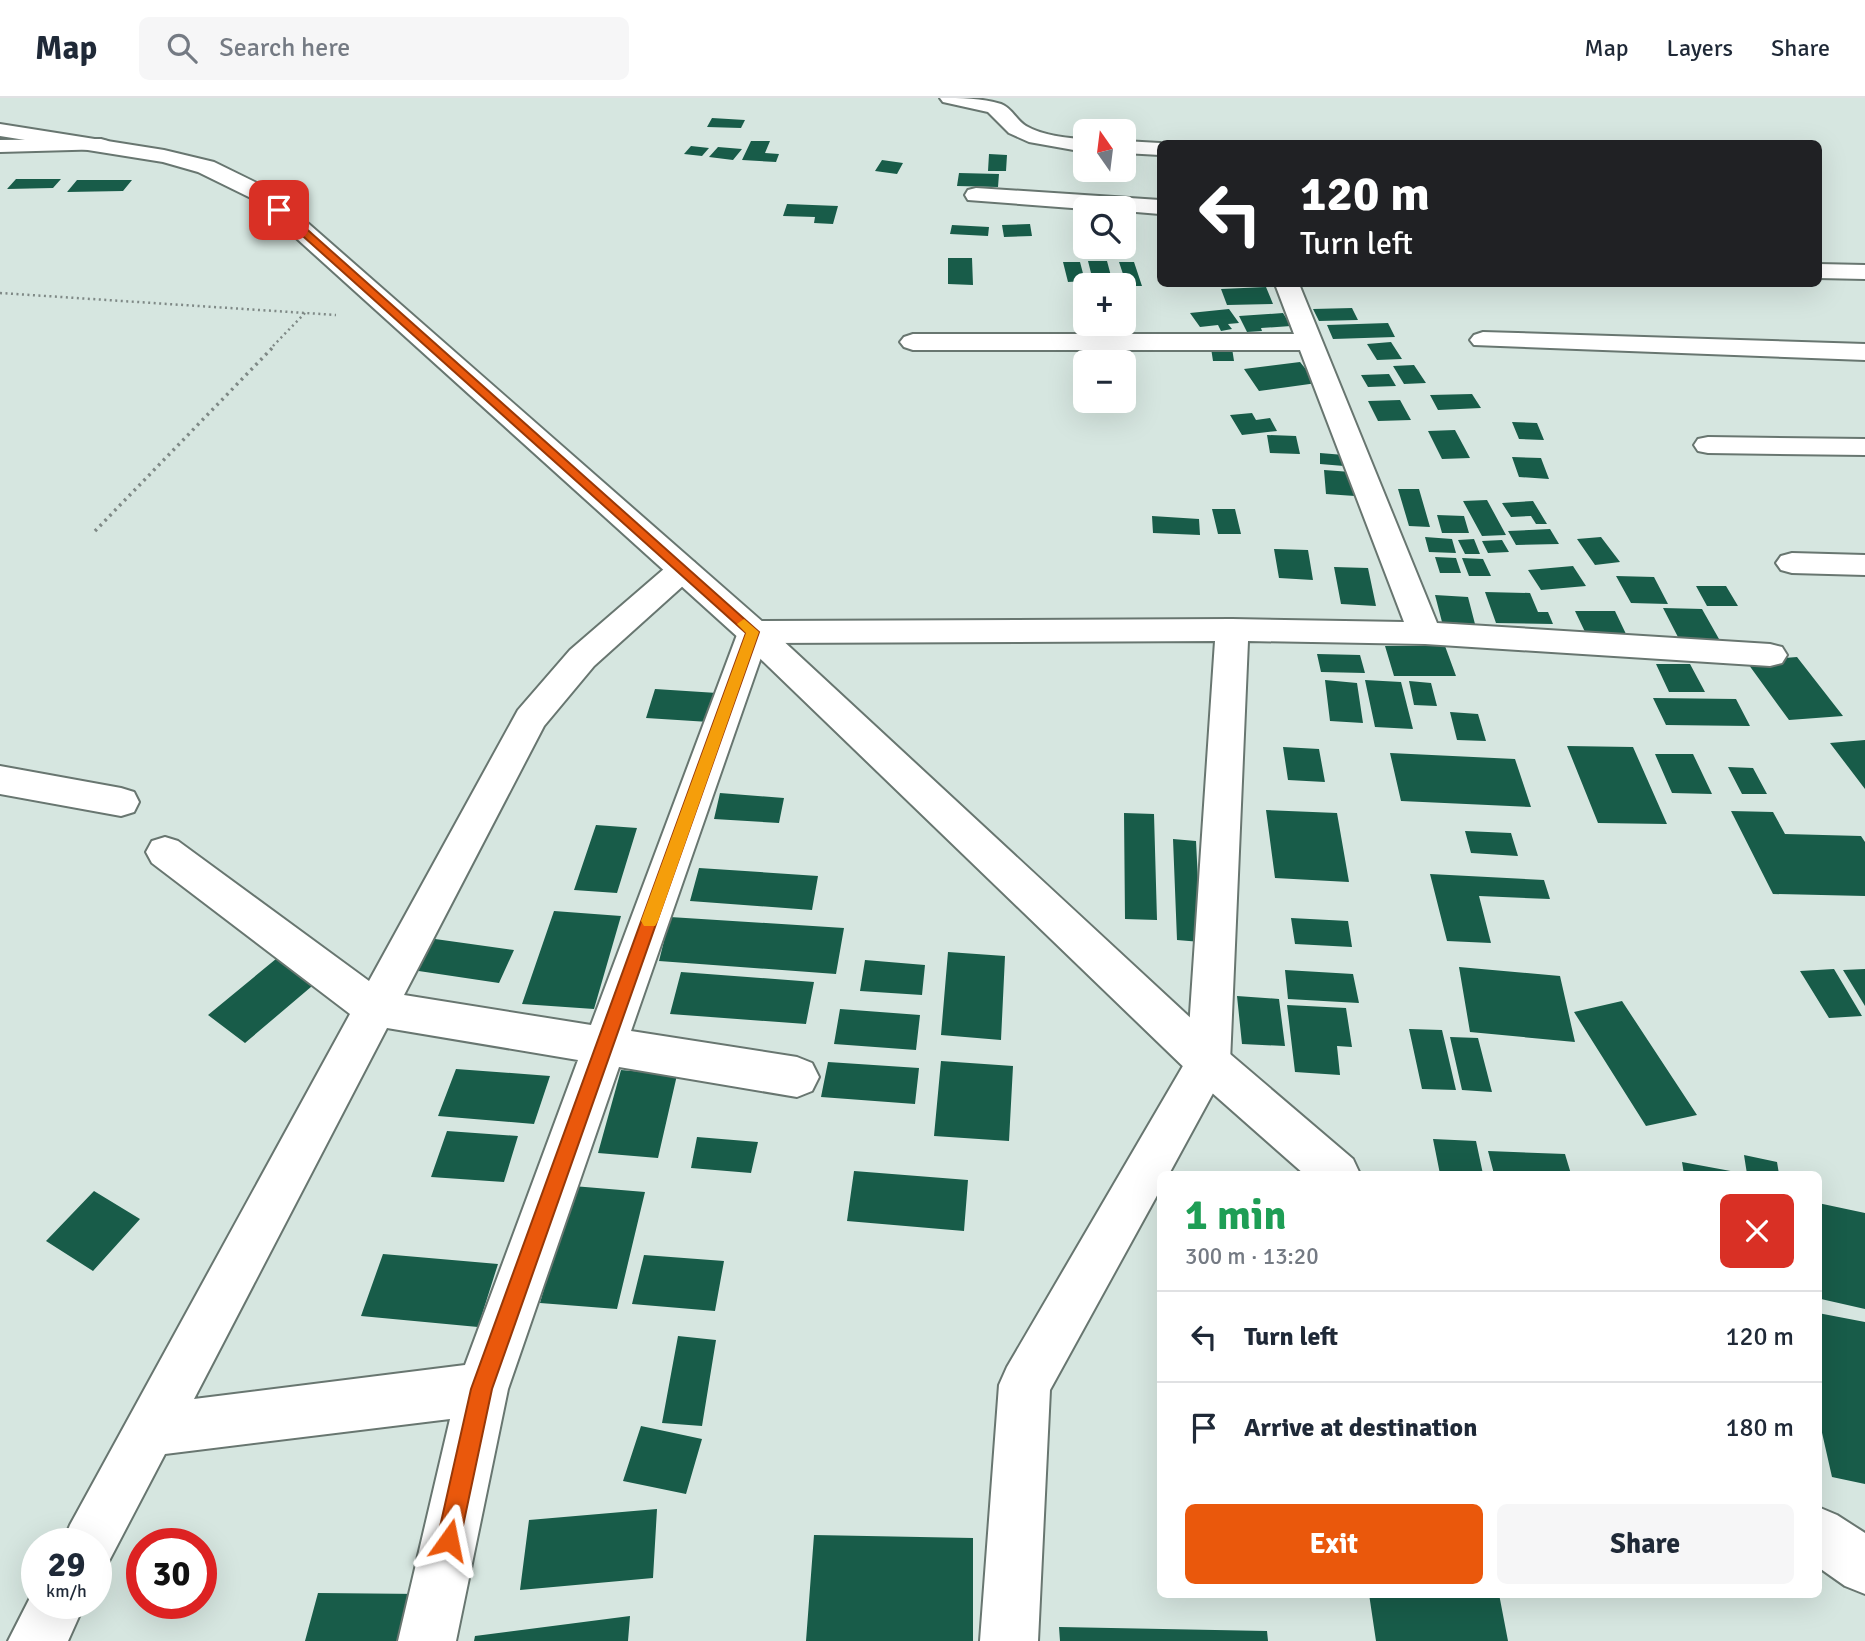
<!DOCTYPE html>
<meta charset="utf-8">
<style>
:root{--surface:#fff;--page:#f6f6f7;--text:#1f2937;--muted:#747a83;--line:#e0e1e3;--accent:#ea580c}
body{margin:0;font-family:Signika,sans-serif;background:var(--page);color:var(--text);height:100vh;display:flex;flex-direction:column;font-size:26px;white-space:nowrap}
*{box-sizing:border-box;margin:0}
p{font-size:23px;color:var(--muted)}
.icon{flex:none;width:38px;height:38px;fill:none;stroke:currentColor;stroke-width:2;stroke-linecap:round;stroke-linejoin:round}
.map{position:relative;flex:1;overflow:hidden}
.drawer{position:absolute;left:1157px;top:1073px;width:665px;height:427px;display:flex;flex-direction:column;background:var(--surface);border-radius:10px;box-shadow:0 7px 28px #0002}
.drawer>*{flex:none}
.banner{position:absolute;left:1157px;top:42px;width:665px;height:147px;border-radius:10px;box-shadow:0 7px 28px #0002;background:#202124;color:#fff;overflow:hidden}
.needle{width:46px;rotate:346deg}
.tools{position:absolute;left:1073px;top:21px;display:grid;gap:14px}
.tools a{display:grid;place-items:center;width:63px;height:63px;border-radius:10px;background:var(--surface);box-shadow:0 7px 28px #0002;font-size:35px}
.speed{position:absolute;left:21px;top:1430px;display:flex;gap:14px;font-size:35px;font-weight:700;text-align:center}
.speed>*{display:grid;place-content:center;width:91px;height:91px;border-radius:50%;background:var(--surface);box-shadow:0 7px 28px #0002;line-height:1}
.speed small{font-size:18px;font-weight:400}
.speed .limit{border:10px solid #d22;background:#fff;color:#111}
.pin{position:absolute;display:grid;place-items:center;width:60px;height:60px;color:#fff;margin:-30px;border-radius:14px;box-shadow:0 4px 10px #0006}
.me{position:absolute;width:77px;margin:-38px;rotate:12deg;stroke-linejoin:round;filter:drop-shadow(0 0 5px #0008)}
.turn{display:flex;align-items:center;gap:24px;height:147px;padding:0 28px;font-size:32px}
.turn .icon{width:91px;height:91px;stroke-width:2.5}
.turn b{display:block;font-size:49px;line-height:60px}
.round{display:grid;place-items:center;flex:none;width:74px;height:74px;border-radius:10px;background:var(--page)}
.summary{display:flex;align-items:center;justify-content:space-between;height:119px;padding:0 28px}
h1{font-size:42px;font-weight:700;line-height:52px;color:#1e9e55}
.action{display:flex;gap:14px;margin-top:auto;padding:14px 28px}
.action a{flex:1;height:80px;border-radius:10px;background:var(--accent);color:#fff;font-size:28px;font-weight:700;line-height:80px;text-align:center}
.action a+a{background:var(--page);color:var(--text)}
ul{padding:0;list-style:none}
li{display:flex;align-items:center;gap:21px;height:91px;padding:0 28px;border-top:2px solid var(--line)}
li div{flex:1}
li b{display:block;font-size:26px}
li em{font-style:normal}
header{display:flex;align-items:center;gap:42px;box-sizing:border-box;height:98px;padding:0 35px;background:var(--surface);border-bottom:2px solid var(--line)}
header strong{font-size:33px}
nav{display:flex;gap:38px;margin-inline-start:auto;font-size:24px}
.search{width:490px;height:63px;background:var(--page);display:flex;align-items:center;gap:18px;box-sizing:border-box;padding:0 24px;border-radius:10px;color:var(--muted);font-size:26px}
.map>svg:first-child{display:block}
.building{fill:#185c49}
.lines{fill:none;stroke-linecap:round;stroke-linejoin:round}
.street-casing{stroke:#687670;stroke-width:4}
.secondary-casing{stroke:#687670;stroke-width:4}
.path-far1{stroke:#7f8986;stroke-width:2.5;stroke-dasharray:2 3.5;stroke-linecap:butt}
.path{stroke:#7f8986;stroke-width:3.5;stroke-dasharray:2.5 4.5;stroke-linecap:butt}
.street{fill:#fff;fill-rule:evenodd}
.secondary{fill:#fff;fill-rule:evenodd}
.route{fill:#ea580c;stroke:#983908;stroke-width:2}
.slow{fill:#f59e0b}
</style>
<header>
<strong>Map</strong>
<div class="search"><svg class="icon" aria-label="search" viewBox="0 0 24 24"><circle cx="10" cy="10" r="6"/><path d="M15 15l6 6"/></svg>Search here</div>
<nav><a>Map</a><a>Layers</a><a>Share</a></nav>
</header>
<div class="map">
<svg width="1865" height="1543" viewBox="0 0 1865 1543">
<rect width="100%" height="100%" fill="#d6e6e0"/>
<path class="building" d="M 712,20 L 745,22 L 741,30 L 707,29 Z
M 751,43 L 770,43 L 765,55 L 779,56 L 776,64 L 742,62 Z
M 691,48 L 709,50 L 702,58 L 684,56 Z
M 718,49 L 742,51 L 733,62 L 709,59 Z
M 989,56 L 1007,57 L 1006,73 L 988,73 Z
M 882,62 L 903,65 L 897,76 L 875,73 Z
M 959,75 L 999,76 L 998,89 L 957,88 Z
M 16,81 L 61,81 L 53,90 L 7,91 Z
M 77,82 L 132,82 L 123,93 L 67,94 Z
M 787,106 L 838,108 L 833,126 L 814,125 L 815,119 L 783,118 Z
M 1030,126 L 1032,138 L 1004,139 L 1002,127 Z
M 952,127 L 989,129 L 988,138 L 950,136 Z
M 948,160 L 972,160 L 973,187 L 948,186 Z
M 1088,163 L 1107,163 L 1111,178 L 1092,179 Z
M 1063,164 L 1080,164 L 1085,183 L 1068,184 Z
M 1119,164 L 1134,164 L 1142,188 L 1127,188 Z
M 1266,189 L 1273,206 L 1227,207 L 1221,191 Z
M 1352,210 L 1358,222 L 1319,223 L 1313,211 Z
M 1229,211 L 1239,225 L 1228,226 L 1232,231 L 1221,233 L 1218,227 L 1200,229 L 1190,215 Z
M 1283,215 L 1291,228 L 1261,230 L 1262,233 L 1247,234 L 1239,218 Z
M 1388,225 L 1395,239 L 1333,241 L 1327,227 Z
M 1391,244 L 1402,261 L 1377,262 L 1367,246 Z
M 1211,250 L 1232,250 L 1234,263 L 1213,263 Z
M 1300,264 L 1317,285 L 1259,293 L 1244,271 Z
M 1414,267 L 1426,285 L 1404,286 L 1393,268 Z
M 1389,276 L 1396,288 L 1368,289 L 1361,277 Z
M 1472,296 L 1481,310 L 1438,312 L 1430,297 Z
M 1400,302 L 1411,322 L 1378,323 L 1368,303 Z
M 1252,315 L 1256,322 L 1270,320 L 1277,333 L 1242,337 L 1230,317 Z
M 1512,324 L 1537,325 L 1544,342 L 1519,341 Z
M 1455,332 L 1470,360 L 1442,361 L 1428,333 Z
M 1267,337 L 1296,338 L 1300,356 L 1270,355 Z
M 1320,355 L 1344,357 L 1344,368 L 1320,366 Z
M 1512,359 L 1541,360 L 1549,381 L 1519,379 Z
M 1324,372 L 1351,374 L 1355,398 L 1326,396 Z
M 1398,391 L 1419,391 L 1430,429 L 1409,428 Z
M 1487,402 L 1506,437 L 1482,438 L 1463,403 Z
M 1533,403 L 1547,426 L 1536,426 L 1531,418 L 1511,419 L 1502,405 Z
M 1212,411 L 1235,411 L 1241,436 L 1218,436 Z
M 1437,417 L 1464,418 L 1469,435 L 1442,435 Z
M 1152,418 L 1199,421 L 1200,437 L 1153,435 Z
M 1550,431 L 1559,446 L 1516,447 L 1508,433 Z
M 1425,439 L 1452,441 L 1456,455 L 1429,454 Z
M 1601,439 L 1620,464 L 1595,467 L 1577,441 Z
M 1474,441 L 1480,456 L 1465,456 L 1458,442 Z
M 1502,442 L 1509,454 L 1488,455 L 1482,443 Z
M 1274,451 L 1308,452 L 1313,482 L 1279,480 Z
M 1435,459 L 1456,460 L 1461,475 L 1440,475 Z
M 1462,460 L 1483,461 L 1491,478 L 1469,478 Z
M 1573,468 L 1586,488 L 1541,492 L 1528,472 Z
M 1334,469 L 1368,470 L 1376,508 L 1341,506 Z
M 1616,478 L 1654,479 L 1668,506 L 1631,505 Z
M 1696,488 L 1726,488 L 1738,508 L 1707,508 Z
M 1485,494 L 1530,495 L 1538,514 L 1548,514 L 1553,526 L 1496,525 Z
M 1435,497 L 1468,499 L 1475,526 L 1442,524 Z
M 1663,510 L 1702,511 L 1719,541 L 1679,541 Z
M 1575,513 L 1615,513 L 1626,536 L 1586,536 Z
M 1385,548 L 1445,548 L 1456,578 L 1394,578 Z
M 1317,556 L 1360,557 L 1365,575 L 1321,574 Z
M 1797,559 L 1843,618 L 1789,622 L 1746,563 Z
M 1656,566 L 1690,566 L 1705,594 L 1669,594 Z
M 1325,582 L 1357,585 L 1363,625 L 1330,623 Z
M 1365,582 L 1401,584 L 1413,631 L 1375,629 Z
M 1409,583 L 1431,585 L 1437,608 L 1414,607 Z
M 655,591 L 717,595 L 709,624 L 646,620 Z
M 1653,600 L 1736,601 L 1750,628 L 1666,627 Z
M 1450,614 L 1478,616 L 1486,643 L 1457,642 Z
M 1865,642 L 1865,691 L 1830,645 Z
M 1567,648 L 1633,649 L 1667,726 L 1598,725 Z
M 1283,649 L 1319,651 L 1325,684 L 1288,682 Z
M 1390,655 L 1515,661 L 1531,709 L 1401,703 Z
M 1655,656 L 1693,656 L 1712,696 L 1672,695 Z
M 1728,669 L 1753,670 L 1767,696 L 1742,696 Z
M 720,695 L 784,700 L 779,725 L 714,721 Z
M 1266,712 L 1337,715 L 1349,784 L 1275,780 Z
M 1731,713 L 1773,714 L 1785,736 L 1861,738 L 1865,744 L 1865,798 L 1773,796 Z
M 1124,715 L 1154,716 L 1157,822 L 1125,821 Z
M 596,727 L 637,730 L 617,795 L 574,792 Z
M 1465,733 L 1511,735 L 1518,758 L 1471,755 Z
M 1173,741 L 1196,743 L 1201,844 L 1177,842 Z
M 699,770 L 818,778 L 812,812 L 690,803 Z
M 1430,776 L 1544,782 L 1550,801 L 1479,798 L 1491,845 L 1447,843 Z
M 554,813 L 621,818 L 594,911 L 522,906 Z
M 670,819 L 844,830 L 836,876 L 659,863 Z
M 1291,820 L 1348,823 L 1352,849 L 1295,846 Z
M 428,840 L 514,852 L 499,885 L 412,872 Z
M 948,854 L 1005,858 L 1001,942 L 941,937 Z
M 282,856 L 318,883 L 245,945 L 208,917 Z
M 865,862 L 925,867 L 922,897 L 860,893 Z
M 1459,869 L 1560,878 L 1575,944 L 1470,934 Z
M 1834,871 L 1862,918 L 1829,920 L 1800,873 Z
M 1865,871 L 1865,908 L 1843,872 Z
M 1285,872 L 1353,876 L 1359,905 L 1288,901 Z
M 681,874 L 814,884 L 806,926 L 670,916 Z
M 1237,898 L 1279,901 L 1285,948 L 1242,946 Z
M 1622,903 L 1697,1017 L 1646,1028 L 1574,914 Z
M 1287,907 L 1346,910 L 1352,949 L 1337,948 L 1340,977 L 1295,974 Z
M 840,911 L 920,917 L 916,952 L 834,946 Z
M 1409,931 L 1442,932 L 1456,992 L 1422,991 Z
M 1450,939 L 1478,940 L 1492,994 L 1462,992 Z
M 941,963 L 1013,968 L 1009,1043 L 934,1038 Z
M 828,964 L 919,970 L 915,1006 L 821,999 Z
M 456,971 L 550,978 L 534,1026 L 438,1018 Z
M 621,972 L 677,977 L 658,1060 L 598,1055 Z
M 447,1033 L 518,1038 L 504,1084 L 431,1079 Z
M 697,1039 L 758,1044 L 751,1075 L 691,1070 Z
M 1433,1041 L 1476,1043 L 1483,1076 L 1440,1076 Z
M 1488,1053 L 1565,1056 L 1571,1076 L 1494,1076 Z
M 1744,1057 L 1777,1064 L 1779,1076 L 1747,1076 Z
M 1682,1064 L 1736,1074 L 1736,1076 L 1684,1076 Z
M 854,1073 L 968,1082 L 964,1133 L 847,1123 Z
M 573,1088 L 645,1094 L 617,1211 L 540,1205 Z
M 94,1093 L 140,1121 L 93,1173 L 46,1143 Z
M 1818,1105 L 1865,1115 L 1865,1211 L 1821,1201 L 1818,1186 Z
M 383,1156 L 498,1166 L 478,1229 L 361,1218 Z
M 644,1157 L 724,1163 L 715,1213 L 632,1206 Z
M 1818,1215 L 1865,1224 L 1865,1386 L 1832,1379 L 1818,1317 Z
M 678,1238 L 716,1242 L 702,1328 L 662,1325 Z
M 641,1328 L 702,1341 L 686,1396 L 623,1383 Z
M 657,1411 L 653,1480 L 520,1492 L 529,1422 Z
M 814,1437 L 973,1440 L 973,1543 L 806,1543 Z
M 318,1495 L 422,1496 L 411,1543 L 305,1543 Z
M 1369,1496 L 1499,1496 L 1508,1543 L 1376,1543 Z
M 630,1518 L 628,1543 L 474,1543 L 475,1538 Z
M 1059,1529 L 1267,1533 L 1268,1543 L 1060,1543 Z"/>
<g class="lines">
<g class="street-casing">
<path id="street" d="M 940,0 C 960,0 982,0 1001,6 C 1012,10 1016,22 1026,28 C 1043,38 1066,39 1085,42 L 1085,54 L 1029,44 L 1009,35 L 988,14 L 943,4 Z
M 101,41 L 108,43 L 111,47 L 108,51 L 0,54 L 0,42 Z
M 1124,43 L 1160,45 L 1163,46 L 1160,46 L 1160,57 L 1124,55 Z
M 976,90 L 1160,102 L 1160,116 L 1124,113 L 1124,110 L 1085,111 L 968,102 L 965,97 L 968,92 Z
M 1818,166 L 1865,167 L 1865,181 L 1818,180 Z
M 1275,186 L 1299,186 L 1437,525 L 1770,546 L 1782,549 L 1787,557 L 1782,565 L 1770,568 L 1425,546 L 1248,543 L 1230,964 L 1169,1076 L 1160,1076 L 1160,1092 L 1050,1292 L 1038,1543 L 980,1543 L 999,1287 L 1007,1269 L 1187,961 L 1215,543 L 766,545 L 631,933 L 797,959 L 812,965 L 819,979 L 812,993 L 797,999 L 619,969 L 508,1291 L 456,1543 L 398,1543 L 450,1321 L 165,1356 L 108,1465 L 96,1470 L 96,1446 L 62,1446 L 70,1427 L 350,916 L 152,765 L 146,754 L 152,743 L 165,739 L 178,743 L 369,883 L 518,612 L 570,552 L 672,464 L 683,461 L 694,464 L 699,471 L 694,478 L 594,568 L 544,628 L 404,897 L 591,927 L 741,526 L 753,523 L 1232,521 L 1404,524 L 1300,252 L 913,252 L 904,249 L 900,244 L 904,239 L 913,236 L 1294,236 ZM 387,930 L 578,962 L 465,1267 L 194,1301 Z
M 1483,234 L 1865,246 L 1865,262 L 1474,247 L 1470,242 L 1474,237 Z
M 1708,339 L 1865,341 L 1865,357 L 1708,355 L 1698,353 L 1694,347 L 1698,341 Z
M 1792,455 L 1865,457 L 1865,477 L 1792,475 L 1781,472 L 1776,465 L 1781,458 Z
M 0,668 L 121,690 L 134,694 L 139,704 L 134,714 L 121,718 L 0,696 Z
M 37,1486 L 37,1505 L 85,1505 L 68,1543 L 8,1543 Z"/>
</g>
<g class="secondary-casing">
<path id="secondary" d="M 0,26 L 164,52 L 214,64 L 269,91 L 765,526 L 1223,950 L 1353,1061 L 1360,1076 L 1304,1076 L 1193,978 L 741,542 L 253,101 L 198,74 L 163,64 L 0,38 Z
M 1818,1409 L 1837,1417 L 1865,1435 L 1865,1496 L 1845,1488 L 1818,1469 Z"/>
</g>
<path class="path-far1" d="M 0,195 L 336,217
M 273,248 L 305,215"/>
<path class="path" d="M 95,433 L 275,247"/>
<use href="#street" class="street"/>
<use href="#secondary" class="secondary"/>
</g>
<path class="route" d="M 276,110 L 283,110 L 759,534 L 492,1291 L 460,1442 L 457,1450 L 449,1454 L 441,1450 L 437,1442 L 471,1291 L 746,535 L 276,114 Z"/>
<path class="slow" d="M 744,521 L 759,534 L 658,823 L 655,828 L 644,828 L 641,823 L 746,535 L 737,526 Z"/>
</svg>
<div class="tools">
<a><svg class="needle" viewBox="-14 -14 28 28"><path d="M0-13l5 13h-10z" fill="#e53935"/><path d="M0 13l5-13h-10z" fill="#747a83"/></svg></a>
<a><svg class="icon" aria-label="search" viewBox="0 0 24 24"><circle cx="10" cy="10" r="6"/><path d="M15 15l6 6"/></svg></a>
<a>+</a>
<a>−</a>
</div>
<div class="speed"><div>29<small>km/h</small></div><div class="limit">30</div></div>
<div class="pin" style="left:279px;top:112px;background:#d93025"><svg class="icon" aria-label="arrive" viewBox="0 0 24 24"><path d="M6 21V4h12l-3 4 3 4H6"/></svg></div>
<svg class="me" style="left:449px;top:1442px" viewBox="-20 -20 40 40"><path d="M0-17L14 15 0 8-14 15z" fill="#ea580c" stroke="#fff" stroke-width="4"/></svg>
<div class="banner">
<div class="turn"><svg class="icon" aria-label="left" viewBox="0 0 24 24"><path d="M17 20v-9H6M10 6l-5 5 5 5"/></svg><div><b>120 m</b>Turn left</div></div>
</div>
<section class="drawer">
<div class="summary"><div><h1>1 min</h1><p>300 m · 13:20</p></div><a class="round" style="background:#d93025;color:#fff"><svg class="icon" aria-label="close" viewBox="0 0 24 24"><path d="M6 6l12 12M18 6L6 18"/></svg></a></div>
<ul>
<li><svg class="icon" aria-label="left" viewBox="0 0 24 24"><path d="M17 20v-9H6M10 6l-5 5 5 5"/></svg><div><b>Turn left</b></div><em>120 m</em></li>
<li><svg class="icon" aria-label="arrive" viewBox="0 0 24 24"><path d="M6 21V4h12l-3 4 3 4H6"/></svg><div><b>Arrive at destination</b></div><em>180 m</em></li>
</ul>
<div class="action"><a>Exit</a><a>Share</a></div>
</section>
</div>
